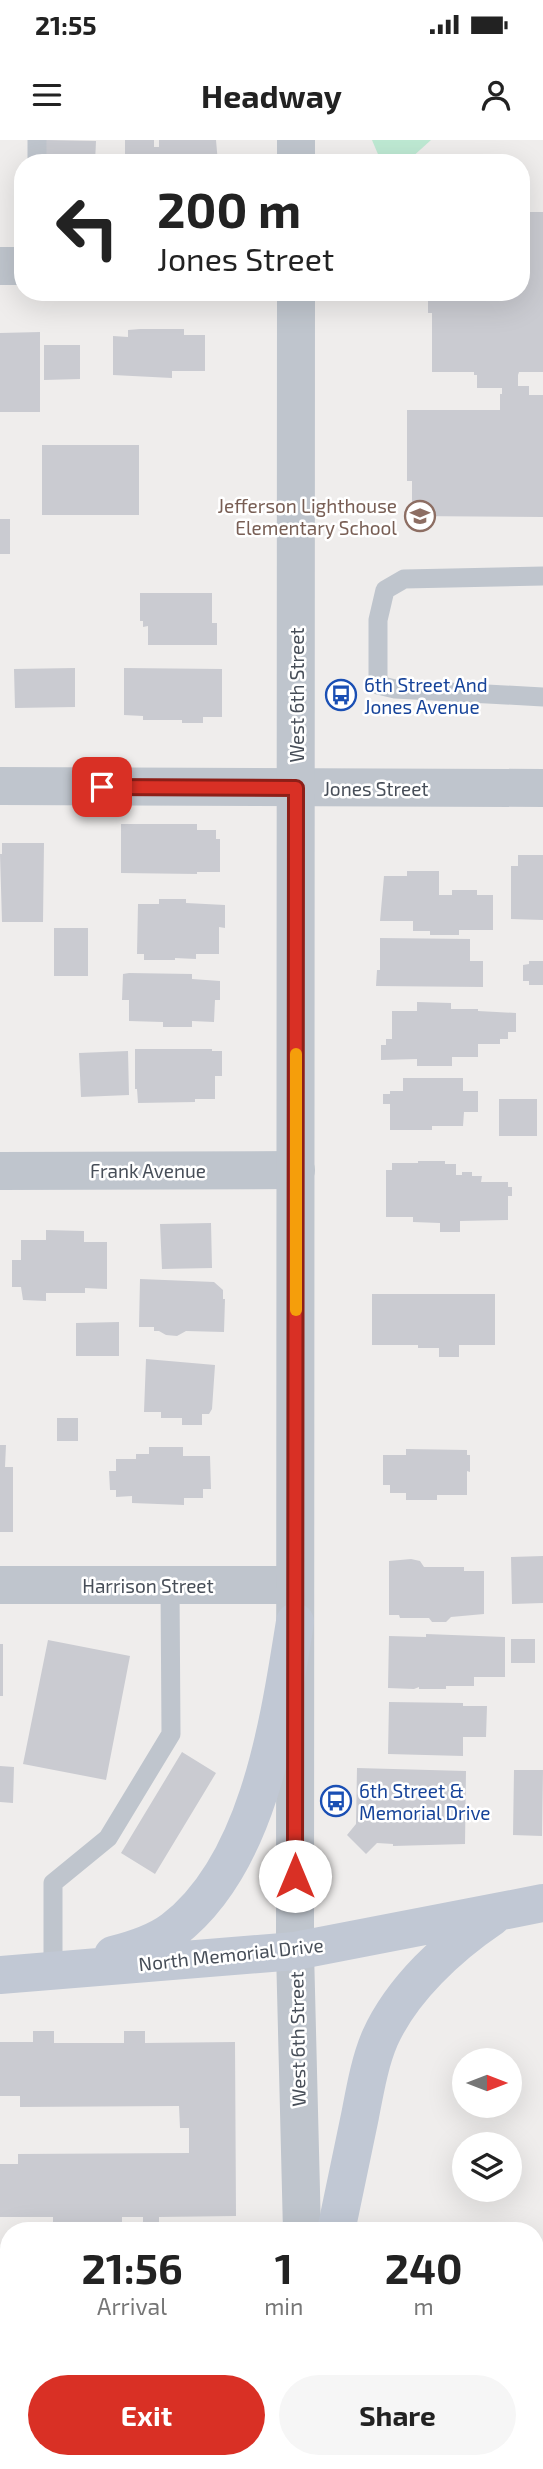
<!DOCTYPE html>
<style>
:root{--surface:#fff;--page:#f6f6f6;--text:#222;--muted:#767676;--accent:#d93025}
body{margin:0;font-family:"Exo 2",sans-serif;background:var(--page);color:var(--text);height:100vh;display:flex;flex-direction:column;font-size:26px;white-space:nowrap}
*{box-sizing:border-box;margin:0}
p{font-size:23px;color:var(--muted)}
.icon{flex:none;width:38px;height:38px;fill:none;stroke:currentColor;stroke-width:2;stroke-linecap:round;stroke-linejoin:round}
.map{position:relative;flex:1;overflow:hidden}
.drawer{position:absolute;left:0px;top:2082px;width:544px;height:247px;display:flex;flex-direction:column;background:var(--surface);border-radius:28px 28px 0 0;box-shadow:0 7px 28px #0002}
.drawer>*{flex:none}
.banner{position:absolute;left:14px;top:14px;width:516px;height:147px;border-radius:28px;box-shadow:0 7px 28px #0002;background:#fff;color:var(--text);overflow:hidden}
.needle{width:46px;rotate:90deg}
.buttons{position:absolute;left:452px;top:1908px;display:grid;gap:14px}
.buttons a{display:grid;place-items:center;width:70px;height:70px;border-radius:50%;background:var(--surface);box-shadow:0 7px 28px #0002;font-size:35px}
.pin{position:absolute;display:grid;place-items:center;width:60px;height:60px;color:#fff;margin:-30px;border-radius:14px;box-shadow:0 4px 10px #0006}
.me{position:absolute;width:77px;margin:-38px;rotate:0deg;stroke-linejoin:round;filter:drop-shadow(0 0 5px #0008)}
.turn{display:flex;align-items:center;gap:24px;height:147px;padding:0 28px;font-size:32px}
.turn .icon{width:91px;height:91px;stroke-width:2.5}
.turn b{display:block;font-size:49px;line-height:60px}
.eta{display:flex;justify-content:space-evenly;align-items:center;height:119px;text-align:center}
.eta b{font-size:42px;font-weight:700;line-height:49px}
.action{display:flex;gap:14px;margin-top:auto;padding:14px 28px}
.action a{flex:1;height:80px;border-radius:42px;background:var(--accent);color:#fff;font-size:28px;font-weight:700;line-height:80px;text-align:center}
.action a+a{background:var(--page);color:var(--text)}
.status{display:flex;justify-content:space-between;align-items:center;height:49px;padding:0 35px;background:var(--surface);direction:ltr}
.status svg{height:19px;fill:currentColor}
header{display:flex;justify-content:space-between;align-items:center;height:91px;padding:0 28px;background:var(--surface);font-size:32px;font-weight:700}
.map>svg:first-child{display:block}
.green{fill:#bee9d3}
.building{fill:#cacbd1}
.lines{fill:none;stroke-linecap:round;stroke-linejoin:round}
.service{stroke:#bfc5cd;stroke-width:19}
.minor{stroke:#bfc5cd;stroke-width:38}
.tertiary{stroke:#bfc5cd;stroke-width:38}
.secondary{stroke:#c1c8d4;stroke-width:38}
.route-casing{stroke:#8d1f18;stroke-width:18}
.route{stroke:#d93025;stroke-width:12}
.slow{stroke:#f59e0b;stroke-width:12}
.labels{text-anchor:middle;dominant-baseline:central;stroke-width:5;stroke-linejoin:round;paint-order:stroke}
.education-label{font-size:19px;fill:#785e54;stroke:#fff;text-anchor:end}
.transit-label{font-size:19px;fill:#164399;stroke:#fff;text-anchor:start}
.street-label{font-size:19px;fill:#474e58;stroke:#fff}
</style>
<div class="status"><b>21:55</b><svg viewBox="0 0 49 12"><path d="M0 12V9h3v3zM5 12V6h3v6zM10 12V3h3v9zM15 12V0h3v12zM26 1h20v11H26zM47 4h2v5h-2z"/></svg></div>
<header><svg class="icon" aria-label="menu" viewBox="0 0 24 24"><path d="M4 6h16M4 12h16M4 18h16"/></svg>Headway<svg class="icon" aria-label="person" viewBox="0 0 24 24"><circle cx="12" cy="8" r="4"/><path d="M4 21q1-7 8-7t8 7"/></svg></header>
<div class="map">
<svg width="543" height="2329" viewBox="0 0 543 2329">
<rect width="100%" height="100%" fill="#efedec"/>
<path class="green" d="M 372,0 L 431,0 L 410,19 L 380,19 Z"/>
<path class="building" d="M 46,0 L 96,1 L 95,23 L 45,23 Z
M 125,0 L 154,0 L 154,7 L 159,7 L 159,0 L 216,0 L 218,23 L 125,23 Z
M 522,72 L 543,72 L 543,232 L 519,232 L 518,235 L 518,246 L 529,246 L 529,255 L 543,255 L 543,377 L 412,376 L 412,341 L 407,341 L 407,270 L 500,270 L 500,254 L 502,254 L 502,248 L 477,248 L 477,235 L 474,235 L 474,232 L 432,232 L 432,173 L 428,173 L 428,152 L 522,152 Z
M 140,189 L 184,189 L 184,195 L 205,195 L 205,231 L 172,231 L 172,238 L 113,235 L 113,196 L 128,197 L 128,190 Z
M 40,192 L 40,272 L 0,272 L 0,193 Z
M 44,205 L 80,205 L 80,239 L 44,240 Z
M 42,305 L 139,305 L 139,375 L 42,375 Z
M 0,379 L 10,379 L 10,414 L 0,414 Z
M 140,453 L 212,453 L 212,483 L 217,483 L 217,505 L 148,505 L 148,486 L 143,487 L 143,481 L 140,481 Z
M 75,528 L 75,567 L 15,568 L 14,529 Z
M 124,528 L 222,529 L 222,577 L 203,577 L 203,583 L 182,583 L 182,580 L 143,580 L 143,576 L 124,575 Z
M 121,684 L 197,684 L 197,690 L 216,690 L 216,699 L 220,699 L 220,732 L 197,732 L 197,734 L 121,733 Z
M 2,703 L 44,703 L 43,782 L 2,782 L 0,714 L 2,714 Z
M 518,715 L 543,715 L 543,780 L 511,779 L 511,726 L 518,726 Z
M 407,731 L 439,731 L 439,755 L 452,755 L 452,750 L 477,750 L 477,755 L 493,755 L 493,790 L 459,790 L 459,795 L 430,795 L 430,791 L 413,791 L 413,781 L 380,781 L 384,736 L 407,736 Z
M 159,759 L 186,759 L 186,763 L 225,765 L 225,788 L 219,787 L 219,814 L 196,814 L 196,819 L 175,818 L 175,820 L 144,820 L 144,814 L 137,814 L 138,764 L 159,764 Z
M 54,788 L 88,788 L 88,836 L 54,836 Z
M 380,798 L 470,799 L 470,821 L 483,821 L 483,847 L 376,846 L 377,830 L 380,830 Z
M 529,821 L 543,821 L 543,845 L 529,845 L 529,841 L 523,841 L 523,825 L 529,824 Z
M 129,833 L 192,834 L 192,839 L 220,841 L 220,860 L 215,860 L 214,882 L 192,881 L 192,887 L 163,887 L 163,882 L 129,881 L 129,860 L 122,860 L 123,834 Z
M 417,862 L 451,863 L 451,869 L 478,869 L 478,871 L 516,873 L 516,892 L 508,892 L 508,899 L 500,899 L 500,904 L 478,904 L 478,917 L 452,917 L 452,926 L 417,926 L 417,919 L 381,920 L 381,905 L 386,905 L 386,899 L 392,899 L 392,871 L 417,871 Z
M 135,909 L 212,909 L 212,911 L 222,911 L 222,936 L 215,936 L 215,959 L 195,959 L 195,962 L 138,963 L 137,949 L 135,949 Z
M 128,911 L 129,955 L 81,957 L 79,913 Z
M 403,938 L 463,938 L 463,951 L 478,951 L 478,972 L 464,972 L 463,986 L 432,986 L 432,990 L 390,990 L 390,964 L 383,964 L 383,954 L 390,954 L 390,951 L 403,951 Z
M 499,959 L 537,959 L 537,996 L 499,996 Z
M 418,1021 L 445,1021 L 445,1024 L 456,1024 L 456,1035 L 462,1035 L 462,1032 L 472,1032 L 472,1036 L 482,1036 L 481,1042 L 508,1042 L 508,1047 L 512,1047 L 512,1056 L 508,1056 L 508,1080 L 460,1081 L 460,1092 L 440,1092 L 440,1083 L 413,1082 L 413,1077 L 386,1077 L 386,1030 L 392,1030 L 392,1023 L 418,1023 Z
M 211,1083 L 212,1128 L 162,1129 L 160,1084 Z
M 46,1090 L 84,1091 L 84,1102 L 107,1102 L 107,1149 L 85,1148 L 85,1153 L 46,1153 L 46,1161 L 23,1160 L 21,1147 L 12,1147 L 12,1120 L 21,1120 L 21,1100 L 46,1100 Z
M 140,1139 L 214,1142 L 223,1150 L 223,1159 L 225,1159 L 224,1192 L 186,1191 L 177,1196 L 166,1195 L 159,1191 L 154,1191 L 154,1187 L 139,1187 Z
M 372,1154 L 495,1154 L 495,1205 L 459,1205 L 459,1217 L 439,1217 L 439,1208 L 418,1208 L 418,1205 L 372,1205 Z
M 119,1182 L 119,1216 L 76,1216 L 76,1183 Z
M 146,1219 L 215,1225 L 212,1269 L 209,1274 L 202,1274 L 202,1285 L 182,1285 L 182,1278 L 161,1278 L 161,1272 L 144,1272 Z
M 57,1278 L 78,1278 L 78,1301 L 57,1301 Z
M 0,1305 L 6,1305 L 5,1327 L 13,1327 L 13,1392 L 0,1392 Z
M 149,1307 L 183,1307 L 183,1316 L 210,1316 L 211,1349 L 203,1349 L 203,1358 L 184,1358 L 184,1365 L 132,1363 L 132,1356 L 116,1357 L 116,1350 L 110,1350 L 109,1331 L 116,1331 L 116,1319 L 136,1319 L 136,1314 L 149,1314 Z
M 406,1309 L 467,1310 L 467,1315 L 470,1315 L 470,1332 L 467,1331 L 467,1355 L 437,1355 L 437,1360 L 406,1360 L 406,1353 L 390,1353 L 390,1345 L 383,1345 L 383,1315 L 406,1315 Z
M 543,1416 L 543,1463 L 512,1464 L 511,1417 Z
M 411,1419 L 420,1421 L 424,1427 L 464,1427 L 464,1431 L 484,1431 L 484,1474 L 451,1477 L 446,1482 L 432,1482 L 429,1478 L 400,1478 L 399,1475 L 389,1475 L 389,1421 Z
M 426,1494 L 505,1497 L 505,1537 L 474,1537 L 474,1546 L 446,1546 L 446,1549 L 419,1549 L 419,1547 L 414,1549 L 388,1548 L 389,1496 L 426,1497 Z
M 511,1499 L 535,1499 L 535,1523 L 511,1523 Z
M 48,1500 L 130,1516 L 106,1640 L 23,1624 Z
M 0,1504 L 3,1504 L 3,1556 L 0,1556 Z
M 389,1562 L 463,1563 L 463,1566 L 487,1566 L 486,1597 L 463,1597 L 463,1616 L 388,1614 Z
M 182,1612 L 216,1633 L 155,1734 L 121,1713 Z
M 0,1626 L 14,1627 L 13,1663 L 0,1662 Z
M 357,1628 L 466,1631 L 465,1704 L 393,1706 L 393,1704 L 377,1703 L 366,1714 L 347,1695 L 356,1684 Z
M 514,1630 L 543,1630 L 542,1696 L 513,1695 Z
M 33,1891 L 54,1891 L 54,1903 L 124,1903 L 124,1891 L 145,1891 L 145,1903 L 235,1902 L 236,2076 L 159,2077 L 159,2087 L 143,2087 L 143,2077 L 122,2077 L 122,2088 L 53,2088 L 53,2077 L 0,2077 L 0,2024 L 18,2024 L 18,2014 L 189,2013 L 189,1988 L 180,1988 L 179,1966 L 20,1967 L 20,1956 L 0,1956 L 0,1902 L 33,1902 Z
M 0,2283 L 6,2283 L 7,2317 L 9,2317 L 9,2320 L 153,2320 L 154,2329 L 0,2329 Z"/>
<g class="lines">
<path class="service" d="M 37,0 L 37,23
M 543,436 L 404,439 L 385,450 L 378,480 L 378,545 L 395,549 L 543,557
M 53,1829 L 53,1743 L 108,1698 L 171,1594 L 170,1445
M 0,2128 L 9,2128"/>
<path class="minor" d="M 0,126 L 23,126
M 0,646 L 543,648
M 0,1031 L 296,1030
M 0,1445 L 295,1445"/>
<path class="tertiary" d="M 296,0 L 296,23
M 296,152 L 295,1811 L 302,2091
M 306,2320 L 306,2329"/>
<path class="secondary" d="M 113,1815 C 133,1810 157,1802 173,1790 C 259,1724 279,1582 295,1482
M 0,1835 L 295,1811 L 543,1763
M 336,2091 C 344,2053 352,2014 360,1976 C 365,1950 370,1921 380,1898 C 402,1849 449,1806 492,1777"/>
</g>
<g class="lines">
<g class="route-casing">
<path id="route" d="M 102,647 L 296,648 L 295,1736"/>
</g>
<use href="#route" class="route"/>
<path class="slow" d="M 296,1170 L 296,914"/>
</g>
<defs>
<g id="school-ring" transform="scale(1.575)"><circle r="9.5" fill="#fff" stroke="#8d6e63" stroke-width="1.5"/><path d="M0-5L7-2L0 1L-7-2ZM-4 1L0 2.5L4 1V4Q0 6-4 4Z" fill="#8d6e63"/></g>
<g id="bus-ring" transform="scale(1.575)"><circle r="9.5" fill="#fff" stroke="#1a4fb4" stroke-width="1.5"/><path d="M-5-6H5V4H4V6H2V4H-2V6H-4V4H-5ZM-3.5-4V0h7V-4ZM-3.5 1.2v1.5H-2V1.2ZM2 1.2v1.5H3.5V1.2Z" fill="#1a4fb4"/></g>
</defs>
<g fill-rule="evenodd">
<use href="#school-ring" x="420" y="376"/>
<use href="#bus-ring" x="341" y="555"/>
<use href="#bus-ring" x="336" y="1661"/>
</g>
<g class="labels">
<g class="education-label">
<text x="397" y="365">Jefferson Lighthouse<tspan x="397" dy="22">Elementary School</tspan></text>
</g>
<g class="transit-label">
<text x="364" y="544">6th Street And<tspan x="364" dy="22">Jones Avenue</tspan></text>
<text x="359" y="1650">6th Street &amp;<tspan x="359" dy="22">Memorial Drive</tspan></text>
</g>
<g class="street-label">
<text transform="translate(296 555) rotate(-90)">West 6th Street</text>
<text x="376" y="648">Jones Street</text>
<text x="148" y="1030">Frank Avenue</text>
<text x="148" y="1445">Harrison Street</text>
<text transform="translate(231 1814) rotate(-6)">North Memorial Drive</text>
<text transform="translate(297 1899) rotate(-91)">West 6th Street</text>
</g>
</g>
</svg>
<div class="buttons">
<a><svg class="needle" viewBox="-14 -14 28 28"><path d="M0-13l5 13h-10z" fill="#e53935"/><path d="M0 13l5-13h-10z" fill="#767676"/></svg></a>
<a><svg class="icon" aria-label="layers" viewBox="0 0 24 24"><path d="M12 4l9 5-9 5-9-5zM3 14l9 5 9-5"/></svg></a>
</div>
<div class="pin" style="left:102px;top:647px;background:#d93025"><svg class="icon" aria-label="arrive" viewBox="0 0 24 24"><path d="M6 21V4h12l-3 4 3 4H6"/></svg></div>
<svg class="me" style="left:295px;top:1736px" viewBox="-20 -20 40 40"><circle r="19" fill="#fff"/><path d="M0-13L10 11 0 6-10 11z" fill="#d93025"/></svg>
<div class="banner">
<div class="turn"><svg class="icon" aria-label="left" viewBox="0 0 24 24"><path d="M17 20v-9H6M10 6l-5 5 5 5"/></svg><div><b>200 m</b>Jones Street</div></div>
</div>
<section class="drawer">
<div class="eta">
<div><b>21:56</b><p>Arrival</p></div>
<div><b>1</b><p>min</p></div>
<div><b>240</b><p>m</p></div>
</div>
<div class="action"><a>Exit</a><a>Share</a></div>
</section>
</div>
